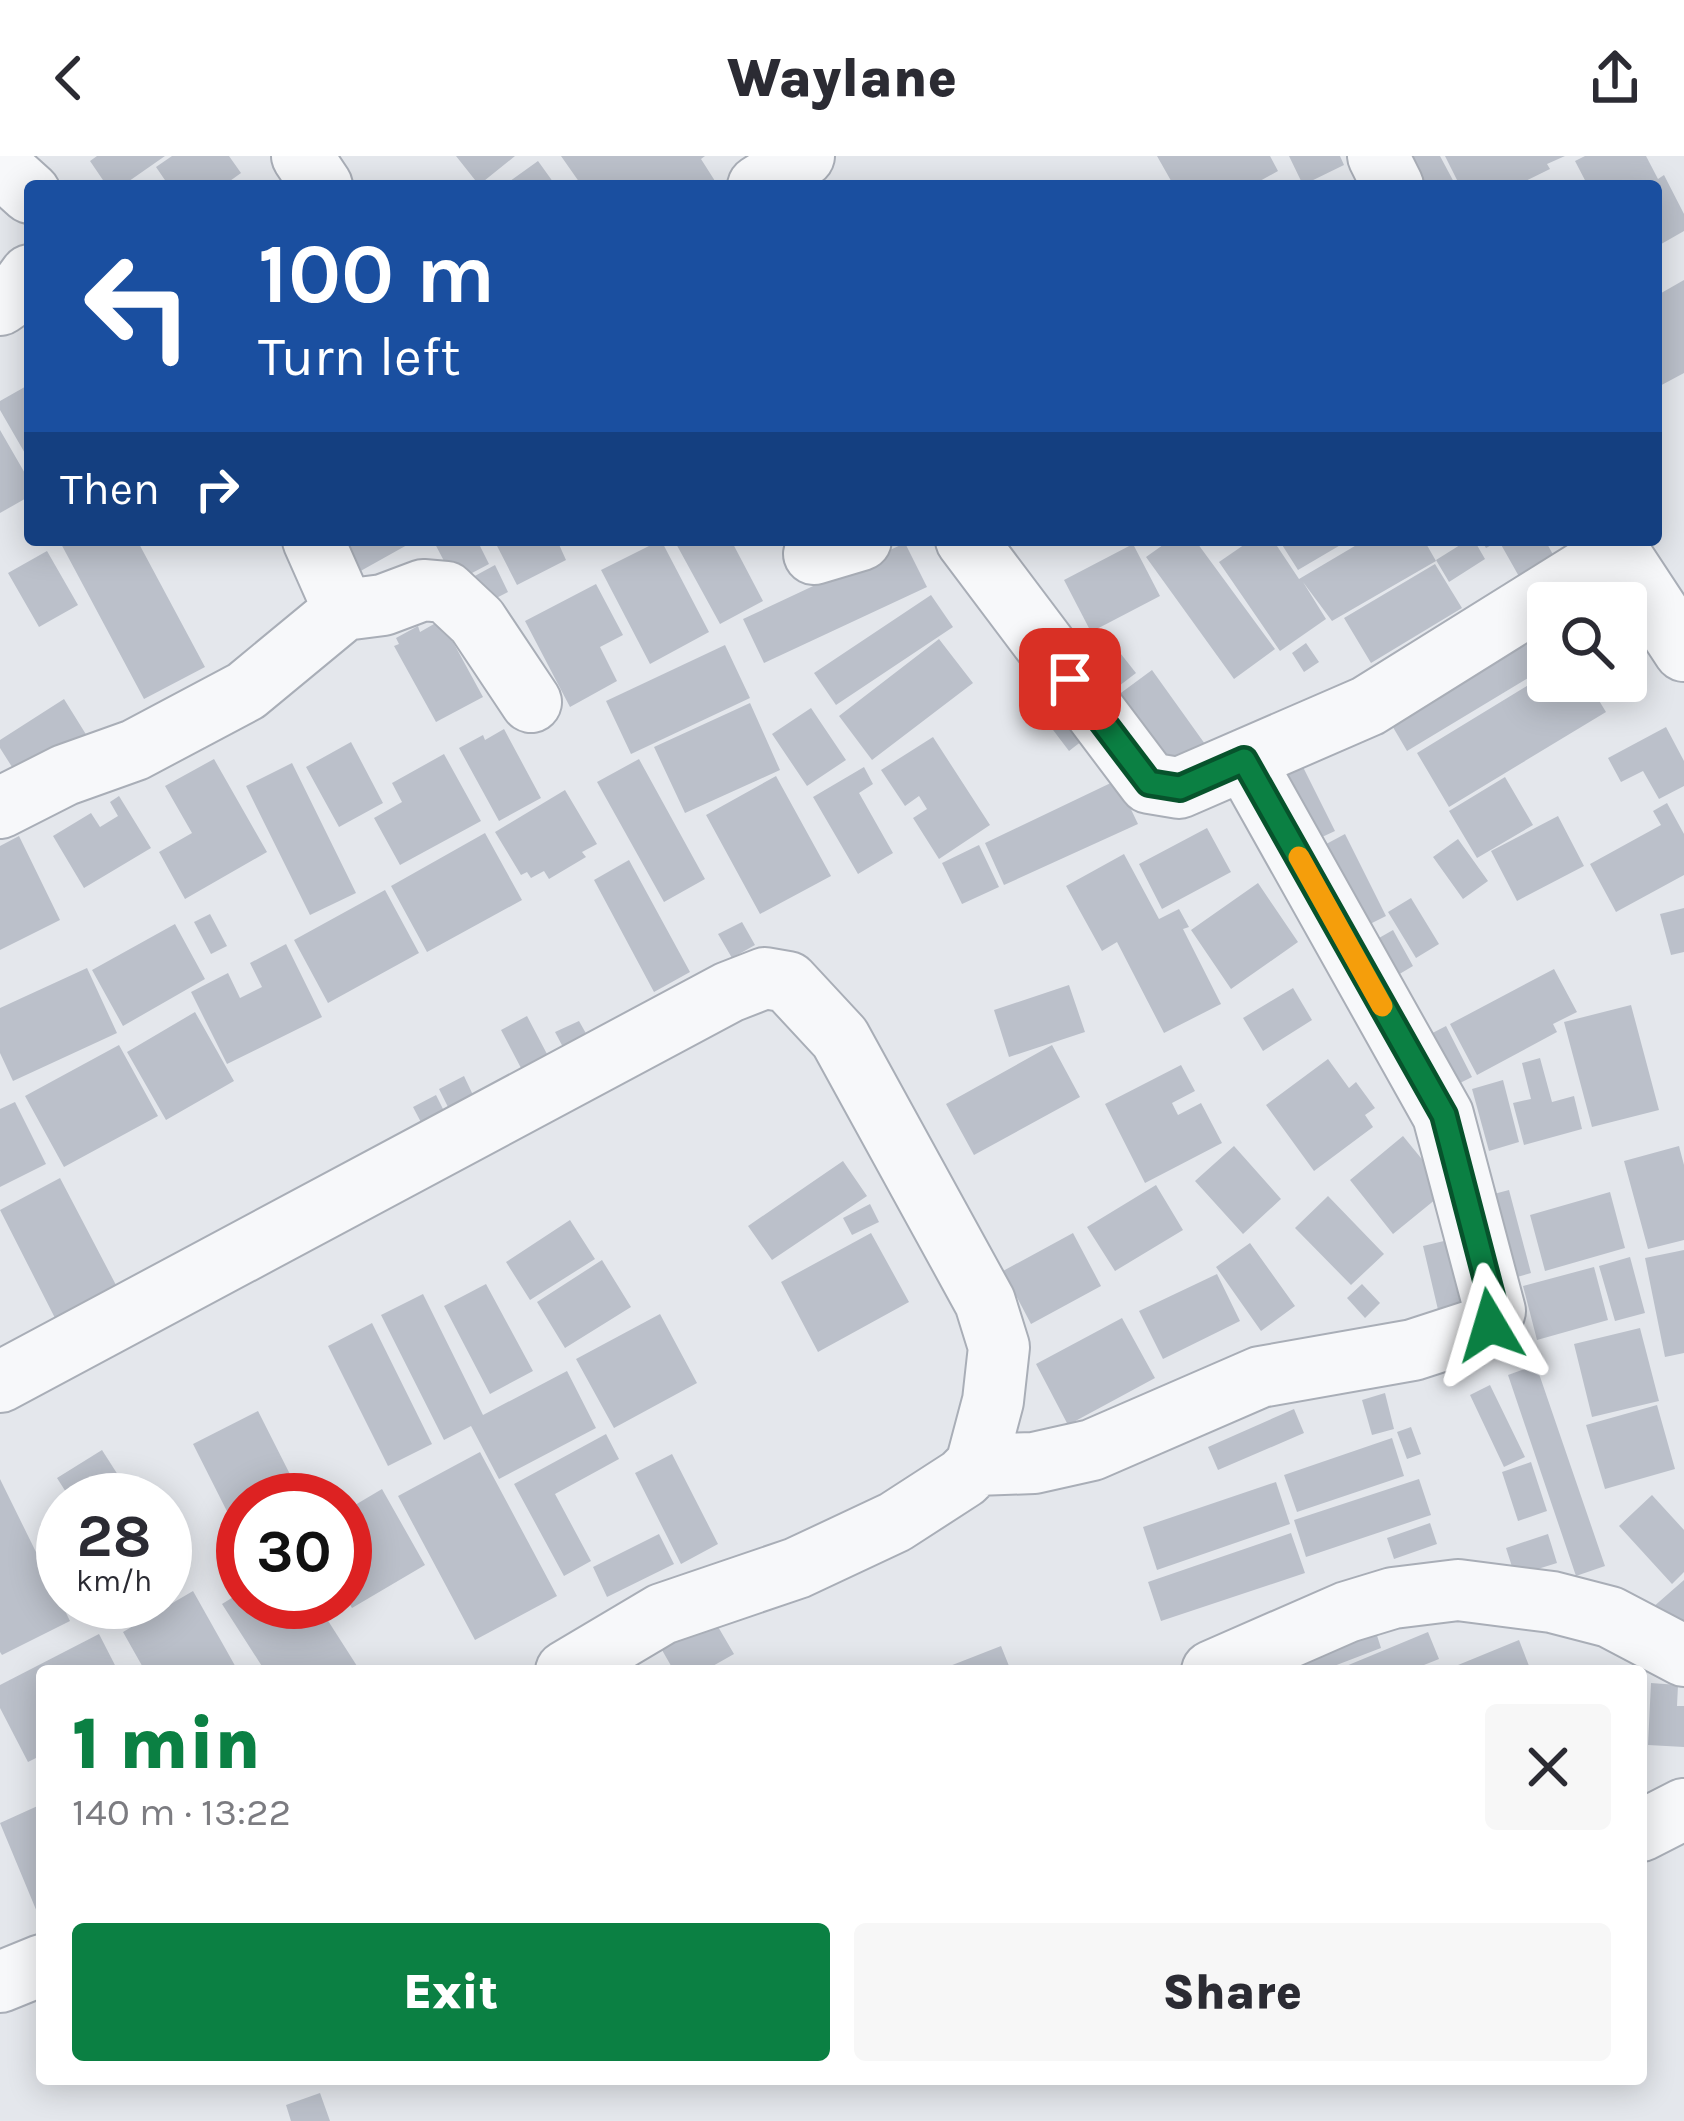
<!DOCTYPE html>
<meta charset="utf-8">
<style>
:root{--surface:#fff;--page:#f7f7f7;--text:#2b2b33;--muted:#7c7c81;--accent:#0b8043}
body{margin:0;font-family:Karla,sans-serif;background:var(--page);color:var(--text);height:100vh;display:flex;flex-direction:column;font-size:45px;white-space:nowrap}
*{box-sizing:border-box;margin:0}
p{font-size:39px;color:var(--muted)}
.icon{flex:none;width:66px;height:66px;fill:none;stroke:currentColor;stroke-width:2;stroke-linecap:round;stroke-linejoin:round}
.map{position:relative;flex:1;overflow:hidden}
.side{position:absolute;left:36px;top:1509px;width:1611px;height:420px;display:flex;flex-direction:column;background:var(--surface);border-radius:12px;box-shadow:0 6px 30px #0003}
.side>*{flex:none}
.top-card{position:absolute;left:24px;top:24px;width:1638px;height:366px;border-radius:12px;box-shadow:0 6px 30px #0003;background:#1a4fa0;color:#fff;overflow:hidden}
.fabs{position:absolute;left:1527px;top:426px;display:grid;gap:24px}
.fabs a{display:grid;place-items:center;width:120px;height:120px;border-radius:12px;background:var(--surface);box-shadow:0 6px 30px #0003;font-size:60px}
.speed{position:absolute;left:36px;top:1317px;display:flex;gap:24px;font-size:60px;font-weight:700;text-align:center}
.speed>*{display:grid;place-content:center;width:156px;height:156px;border-radius:50%;background:var(--surface);box-shadow:0 6px 30px #0003;line-height:1}
.speed small{font-size:30px;font-weight:400}
.speed .limit{border:18px solid #d22;background:#fff;color:#111}
.pin{position:absolute;display:grid;place-items:center;width:102px;height:102px;color:#fff;margin:-51px;border-radius:24px;box-shadow:0 6px 18px #0006}
.me{position:absolute;width:132px;margin:-66px;rotate:353deg;stroke-linejoin:round;filter:drop-shadow(0 0 9px #0008)}
.turn{display:flex;align-items:center;gap:42px;height:252px;padding:0 36px;font-size:54px}
.turn .icon{width:156px;height:156px;stroke-width:2.5}
.turn b{display:block;font-size:84px;line-height:102px}
.then{display:flex;align-items:center;height:114px;padding:0 36px;background:#0003;gap:24px;font-size:45px}
.round{display:grid;place-items:center;flex:none;width:126px;height:126px;border-radius:12px;background:var(--page)}
.headline{display:flex;align-items:center;justify-content:space-between;height:204px;padding:0 36px}
h1{font-size:72px;font-weight:800;line-height:90px;color:var(--accent)}
.primary-button{display:flex;gap:24px;margin-top:auto;padding:24px 36px}
.primary-button a{flex:1;height:138px;border-radius:12px;background:var(--accent);color:#fff;font-size:48px;font-weight:800;line-height:138px;text-align:center}
.primary-button a+a{background:var(--page);color:var(--text)}
header{display:flex;justify-content:space-between;align-items:center;height:156px;padding:0 36px;background:var(--surface);font-size:54px;font-weight:800}
.map>svg:first-child{display:block}
.building{fill:#bbc0ca}
.lines{fill:none;stroke-linecap:round;stroke-linejoin:round}
.minor-casing{stroke:#a9aeb7;stroke-width:64}
.minor{stroke:#f7f8fa;stroke-width:60}
.route-casing{stroke:#07532c;stroke-width:30}
.route{stroke:#0b8043;stroke-width:21}
.slow{stroke:#f59e0b;stroke-width:21}
</style>
<header><svg class="icon" aria-label="back" viewBox="0 0 24 24"><path d="M15 5l-7 7 7 7"/></svg>Waylane<svg class="icon" aria-label="share" viewBox="0 0 24 24"><path d="M12 15V3M7 8l5-5 5 5M5 13v7h14v-7"/></svg></header>
<div class="map">
<svg width="1684" height="1965" viewBox="0 0 1684 1965">
<rect width="100%" height="100%" fill="#e4e7ec"/>
<path class="building" d="M 97,0 L 165,0 L 122,30 L 107,30 L 90,5 Z
M 172,0 L 229,0 L 241,17 L 223,30 L 169,30 L 156,11 Z
M 456,0 L 515,0 L 479,29 Z
M 561,0 L 705,0 L 701,3 L 715,25 L 708,30 L 582,30 Z
M 1157,0 L 1270,0 L 1278,15 L 1251,30 L 1174,30 Z
M 1289,0 L 1340,0 L 1344,9 L 1303,29 Z
M 1404,0 L 1440,0 L 1456,30 L 1420,30 Z
M 1445,0 L 1565,0 L 1547,8 L 1550,13 L 1515,30 L 1460,30 Z
M 1585,0 L 1646,0 L 1658,23 L 1664,19 L 1684,58 L 1684,75 L 1656,91 L 1656,30 L 1588,30 L 1575,5 Z
M 538,5 L 556,30 L 503,30 Z
M 1684,124 L 1684,217 L 1656,232 L 1656,140 Z
M 30,228 L 30,306 L 0,254 L 0,245 Z
M 0,274 L 30,326 L 30,340 L 0,357 Z
M 59,384 L 137,384 L 205,511 L 144,543 Z
M 339,384 L 416,384 L 357,417 Z
M 433,384 L 477,384 L 489,408 L 455,426 Z
M 494,384 L 557,384 L 566,404 L 517,429 Z
M 661,384 L 709,476 L 650,508 L 601,414 Z
M 674,384 L 731,384 L 763,445 L 720,468 Z
M 1170,384 L 1195,384 L 1275,493 L 1234,523 L 1146,401 Z
M 1251,384 L 1273,384 L 1299,423 L 1365,384 L 1424,384 L 1436,405 L 1332,465 L 1303,426 L 1326,463 L 1280,495 L 1219,406 Z
M 1279,384 L 1349,384 L 1298,414 Z
M 1468,384 L 1474,384 L 1485,403 L 1449,426 L 1436,404 Z
M 1481,384 L 1545,384 L 1556,404 L 1521,424 L 1499,385 L 1486,392 Z
M 905,387 L 927,431 L 764,507 L 743,463 Z
M 1133,388 L 1160,440 L 1091,476 L 1064,424 Z
M 47,395 L 78,449 L 39,471 L 8,417 Z
M 1435,408 L 1462,452 L 1371,507 L 1344,462 Z
M 495,409 L 508,436 L 473,454 L 460,428 Z
M 596,428 L 623,479 L 600,491 L 617,525 L 570,551 L 525,465 Z
M 931,439 L 953,471 L 836,549 L 814,517 Z
M 441,464 L 483,541 L 436,566 L 394,490 L 399,488 L 396,482 L 418,470 L 420,476 Z
M 1548,464 L 1548,510 L 1407,595 L 1387,561 Z
M 939,483 L 973,527 L 872,604 L 839,560 Z
M 1306,487 L 1319,506 L 1304,516 L 1292,497 Z
M 725,489 L 750,542 L 631,598 L 606,545 Z
M 1117,493 L 1136,517 L 1102,543 L 1084,519 Z
M 1152,514 L 1205,588 L 1168,616 L 1114,542 Z
M 1548,517 L 1548,525 L 1587,525 L 1606,556 L 1449,651 L 1417,597 Z
M 1042,523 L 1087,581 L 1069,595 L 1025,537 Z
M 64,543 L 87,580 L 19,622 L 0,592 L 0,584 Z
M 750,547 L 780,614 L 685,657 L 654,591 Z
M 811,552 L 846,604 L 807,630 L 772,578 Z
M 1666,571 L 1684,605 L 1684,630 L 1659,643 L 1643,615 L 1621,626 L 1608,602 Z
M 504,573 L 541,642 L 499,665 L 459,592 L 483,579 L 485,584 Z
M 933,581 L 990,669 L 939,703 L 913,662 L 927,653 L 919,640 L 905,650 L 881,614 Z
M 351,586 L 383,647 L 339,671 L 306,611 Z
M 444,598 L 481,665 L 400,709 L 374,662 L 402,646 L 392,627 Z
M 214,603 L 267,696 L 185,743 L 159,696 L 192,677 L 165,630 Z
M 639,603 L 705,723 L 664,746 L 597,626 Z
M 292,607 L 356,737 L 310,759 L 246,630 Z
M 1301,607 L 1335,675 L 1309,687 L 1276,619 Z
M 864,611 L 873,628 L 859,637 L 893,697 L 858,718 L 813,641 Z
M 776,620 L 831,720 L 760,758 L 706,659 Z
M 1505,621 L 1533,669 L 1477,702 L 1449,655 Z
M 1117,624 L 1138,668 L 1004,729 L 985,687 Z
M 565,634 L 597,688 L 582,696 L 586,701 L 549,723 L 544,715 L 531,722 L 527,716 L 521,719 L 495,676 Z
M 119,640 L 151,692 L 84,732 L 53,680 L 91,657 L 100,671 L 118,660 L 110,646 Z
M 1667,647 L 1684,678 L 1684,719 L 1616,756 L 1590,708 L 1661,669 L 1653,655 Z
M 1558,660 L 1584,710 L 1517,745 L 1491,695 Z
M 1207,672 L 1231,716 L 1162,753 L 1139,708 Z
M 485,677 L 522,744 L 427,796 L 391,730 Z
M 1345,678 L 1386,760 L 1356,775 L 1315,694 Z
M 19,680 L 60,764 L 0,794 L 0,690 Z
M 1458,683 L 1488,725 L 1463,743 L 1433,701 Z
M 979,689 L 999,731 L 962,748 L 942,707 Z
M 1124,698 L 1159,763 L 1179,753 L 1189,771 L 1183,773 L 1221,848 L 1164,877 L 1117,786 L 1102,795 L 1066,730 Z
M 629,704 L 690,816 L 654,836 L 594,724 Z
M 1258,727 L 1298,786 L 1231,833 L 1191,774 Z
M 385,734 L 419,797 L 328,847 L 294,784 Z
M 1411,742 L 1439,788 L 1416,802 L 1388,756 Z
M 1684,752 L 1684,796 L 1671,799 L 1660,758 Z
M 210,758 L 227,790 L 211,798 L 194,766 Z
M 742,766 L 755,789 L 732,802 L 718,778 Z
M 175,768 L 205,823 L 123,870 L 92,814 Z
M 1393,774 L 1413,810 L 1386,826 L 1365,790 Z
M 286,788 L 322,861 L 227,908 L 191,836 L 228,817 L 240,842 L 262,831 L 250,807 Z
M 87,812 L 117,877 L 13,925 L 0,897 L 0,852 Z
M 1554,813 L 1577,856 L 1553,868 L 1557,876 L 1477,919 L 1450,868 Z
M 1069,829 L 1085,876 L 1009,901 L 994,854 Z
M 1293,832 L 1312,864 L 1263,895 L 1243,862 Z
M 1631,849 L 1659,954 L 1592,971 L 1564,866 Z
M 195,856 L 234,925 L 166,964 L 127,896 Z
M 527,860 L 547,898 L 521,912 L 501,874 Z
M 579,865 L 588,881 L 564,893 L 555,876 Z
M 1446,870 L 1472,921 L 1446,934 L 1419,884 Z
M 119,889 L 158,960 L 64,1011 L 25,940 Z
M 1052,889 L 1080,941 L 974,999 L 946,948 Z
M 1540,902 L 1552,946 L 1574,940 L 1582,973 L 1524,989 L 1513,947 L 1531,943 L 1522,907 Z
M 1328,903 L 1349,932 L 1356,926 L 1375,952 L 1365,959 L 1373,971 L 1314,1015 L 1266,949 Z
M 1181,909 L 1195,935 L 1172,947 L 1178,959 L 1201,947 L 1222,987 L 1145,1027 L 1105,948 Z
M 464,920 L 473,939 L 448,951 L 439,933 Z
M 1503,924 L 1519,986 L 1489,995 L 1472,933 Z
M 436,939 L 447,961 L 424,972 L 413,951 Z
M 15,946 L 46,1008 L 0,1031 L 0,953 Z
M 1403,980 L 1447,1034 L 1393,1078 L 1350,1024 Z
M 1234,990 L 1281,1043 L 1243,1078 L 1195,1025 Z
M 1679,990 L 1684,1009 L 1684,1084 L 1648,1093 L 1624,1005 Z
M 843,1005 L 867,1040 L 772,1104 L 748,1070 Z
M 60,1022 L 116,1129 L 55,1162 L 0,1054 Z
M 1156,1029 L 1183,1074 L 1115,1115 L 1087,1071 Z
M 1509,1034 L 1531,1117 L 1493,1128 L 1471,1044 Z
M 1610,1036 L 1625,1092 L 1545,1115 L 1530,1059 Z
M 1328,1040 L 1384,1098 L 1351,1129 L 1295,1072 Z
M 870,1048 L 879,1066 L 852,1079 L 843,1062 Z
M 570,1064 L 595,1103 L 530,1144 L 506,1106 Z
M 871,1077 L 909,1146 L 818,1196 L 781,1126 Z
M 1073,1077 L 1101,1130 L 1031,1168 L 1003,1115 Z
M 1469,1079 L 1485,1146 L 1439,1158 L 1423,1090 Z
M 1250,1087 L 1295,1150 L 1261,1175 L 1216,1111 Z
M 1684,1094 L 1684,1197 L 1665,1201 L 1645,1102 Z
M 1630,1101 L 1645,1157 L 1615,1165 L 1599,1110 Z
M 602,1104 L 631,1151 L 565,1192 L 537,1146 Z
M 1594,1111 L 1608,1164 L 1537,1184 L 1523,1130 Z
M 1217,1118 L 1240,1165 L 1163,1203 L 1139,1155 Z
M 486,1128 L 533,1215 L 490,1238 L 444,1150 Z
M 1362,1128 L 1380,1147 L 1365,1162 L 1347,1142 Z
M 423,1138 L 483,1259 L 567,1215 L 596,1272 L 499,1323 L 471,1270 L 444,1284 L 381,1159 Z
M 660,1158 L 697,1227 L 614,1272 L 576,1203 Z
M 1122,1162 L 1155,1222 L 1068,1269 L 1036,1208 Z
M 372,1167 L 432,1288 L 388,1310 L 328,1190 Z
M 1640,1172 L 1659,1245 L 1592,1261 L 1574,1188 Z
M 1536,1209 L 1605,1410 L 1576,1420 L 1508,1219 Z
M 1490,1229 L 1525,1301 L 1504,1311 L 1470,1239 Z
M 1385,1237 L 1394,1273 L 1372,1279 L 1362,1244 Z
M 1657,1249 L 1675,1313 L 1605,1333 L 1586,1269 Z
M 1294,1253 L 1304,1277 L 1218,1314 L 1208,1291 Z
M 258,1255 L 303,1344 L 243,1344 L 243,1387 L 193,1288 Z
M 1411,1271 L 1421,1298 L 1407,1303 L 1397,1276 Z
M 606,1278 L 619,1303 L 555,1338 L 591,1405 L 564,1420 L 514,1328 Z
M 1392,1282 L 1404,1320 L 1297,1356 L 1284,1319 Z
M 102,1294 L 134,1344 L 71,1344 L 57,1322 Z
M 480,1296 L 557,1440 L 475,1484 L 398,1340 Z
M 672,1298 L 718,1388 L 681,1408 L 635,1317 Z
M 1531,1306 L 1547,1355 L 1518,1365 L 1502,1316 Z
M 0,1323 L 70,1465 L 2,1499 L 0,1496 Z
M 1419,1323 L 1431,1359 L 1306,1401 L 1294,1364 Z
M 1276,1326 L 1290,1368 L 1157,1414 L 1143,1371 Z
M 382,1333 L 425,1409 L 352,1452 L 345,1441 L 345,1355 Z
M 1652,1339 L 1684,1374 L 1684,1416 L 1672,1428 L 1619,1370 Z
M 63,1354 L 63,1404 L 40,1369 Z
M 1430,1367 L 1437,1388 L 1394,1403 L 1387,1382 Z
M 1291,1377 L 1305,1417 L 1161,1465 L 1148,1426 Z
M 659,1378 L 674,1408 L 607,1441 L 593,1411 Z
M 1548,1378 L 1557,1407 L 1515,1420 L 1506,1392 Z
M 1684,1424 L 1684,1477 L 1652,1452 Z
M 193,1435 L 238,1515 L 145,1515 L 123,1476 Z
M 243,1435 L 243,1446 L 316,1446 L 357,1510 L 348,1515 L 265,1515 L 222,1448 Z
M 710,1457 L 734,1498 L 704,1515 L 674,1515 L 658,1487 Z
M 1374,1470 L 1381,1492 L 1321,1515 L 1292,1515 L 1288,1501 Z
M 1428,1476 L 1439,1503 L 1409,1515 L 1334,1515 Z
M 99,1478 L 118,1515 L 42,1515 L 42,1599 L 28,1606 L 0,1552 L 0,1529 Z
M 1519,1484 L 1531,1515 L 1460,1515 L 1458,1509 Z
M 1001,1490 L 1011,1515 L 937,1515 Z
M 1651,1527 L 1678,1529 L 1677,1550 L 1684,1550 L 1684,1591 L 1648,1589 Z
M 42,1648 L 42,1753 L 37,1756 L 0,1667 Z
M 320,1937 L 330,1965 L 291,1965 L 286,1949 Z"/>
<g class="lines">
<g class="minor-casing">
<path id="minor" d="M 302,0 L 322,30
M 1378,0 L 1393,30
M 0,10 L 30,37
M 758,30 L 804,0
M 0,149 L 16,138 L 30,119
M 313,384 L 344,454
M 966,384 L 1149,627 L 1179,632 L 1368,550 L 1618,394
M 1611,384 L 1684,495
M 814,398 L 861,384
M 0,652 L 65,619 L 135,594 L 246,535 L 344,454 L 383,449 L 423,434 L 446,436 L 477,465 L 531,546
M 0,1226 L 729,836 L 765,822 L 788,826 L 840,882 L 985,1146 L 999,1191 L 993,1245 L 976,1309 L 963,1322 L 895,1366 L 797,1412 L 662,1458 L 566,1515
M 976,1309 L 1034,1307 L 1092,1294 L 1260,1221 L 1413,1194 L 1490,1169 L 1495,1155 L 1443,959 L 1244,604
M 1212,1515 L 1347,1456 L 1393,1442 L 1458,1434 L 1552,1446 L 1610,1461 L 1684,1500
M 1641,1675 L 1684,1653
M 0,1826 L 42,1809"/>
</g>
<use href="#minor" class="minor"/>
</g>
<g class="lines">
<g class="route-casing">
<path id="route" d="M 1070,523 L 1149,627 L 1180,632 L 1244,604 L 1444,959 L 1495,1155 L 1490,1169"/>
</g>
<use href="#route" class="route"/>
<path class="slow" d="M 1299,701 L 1382,850"/>
</g>
</svg>
<div class="fabs">
<a><svg class="icon" aria-label="search" viewBox="0 0 24 24"><circle cx="10" cy="10" r="6"/><path d="M15 15l6 6"/></svg></a>
</div>
<div class="speed"><div>28<small>km/h</small></div><div class="limit">30</div></div>
<div class="pin" style="left:1070px;top:523px;background:#d93025"><svg class="icon" aria-label="arrive" viewBox="0 0 24 24"><path d="M6 21V4h12l-3 4 3 4H6"/></svg></div>
<svg class="me" style="left:1490px;top:1169px" viewBox="-20 -20 40 40"><path d="M0-17L14 15 0 8-14 15z" fill="#0b8043" stroke="#fff" stroke-width="4"/></svg>
<div class="top-card">
<div class="turn"><svg class="icon" aria-label="left" viewBox="0 0 24 24"><path d="M17 20v-9H6M10 6l-5 5 5 5"/></svg><div><b>100 m</b>Turn left</div></div>
<div class="then">Then<svg class="icon" aria-label="right" viewBox="0 0 24 24"><path d="M7 20v-9h11M14 6l5 5-5 5"/></svg></div>
</div>
<section class="side">
<div class="headline"><div><h1>1 min</h1><p>140 m · 13:22</p></div><a class="round"><svg class="icon" aria-label="close" viewBox="0 0 24 24"><path d="M6 6l12 12M18 6L6 18"/></svg></a></div>
<div class="primary-button"><a>Exit</a><a>Share</a></div>
</section>
</div>
